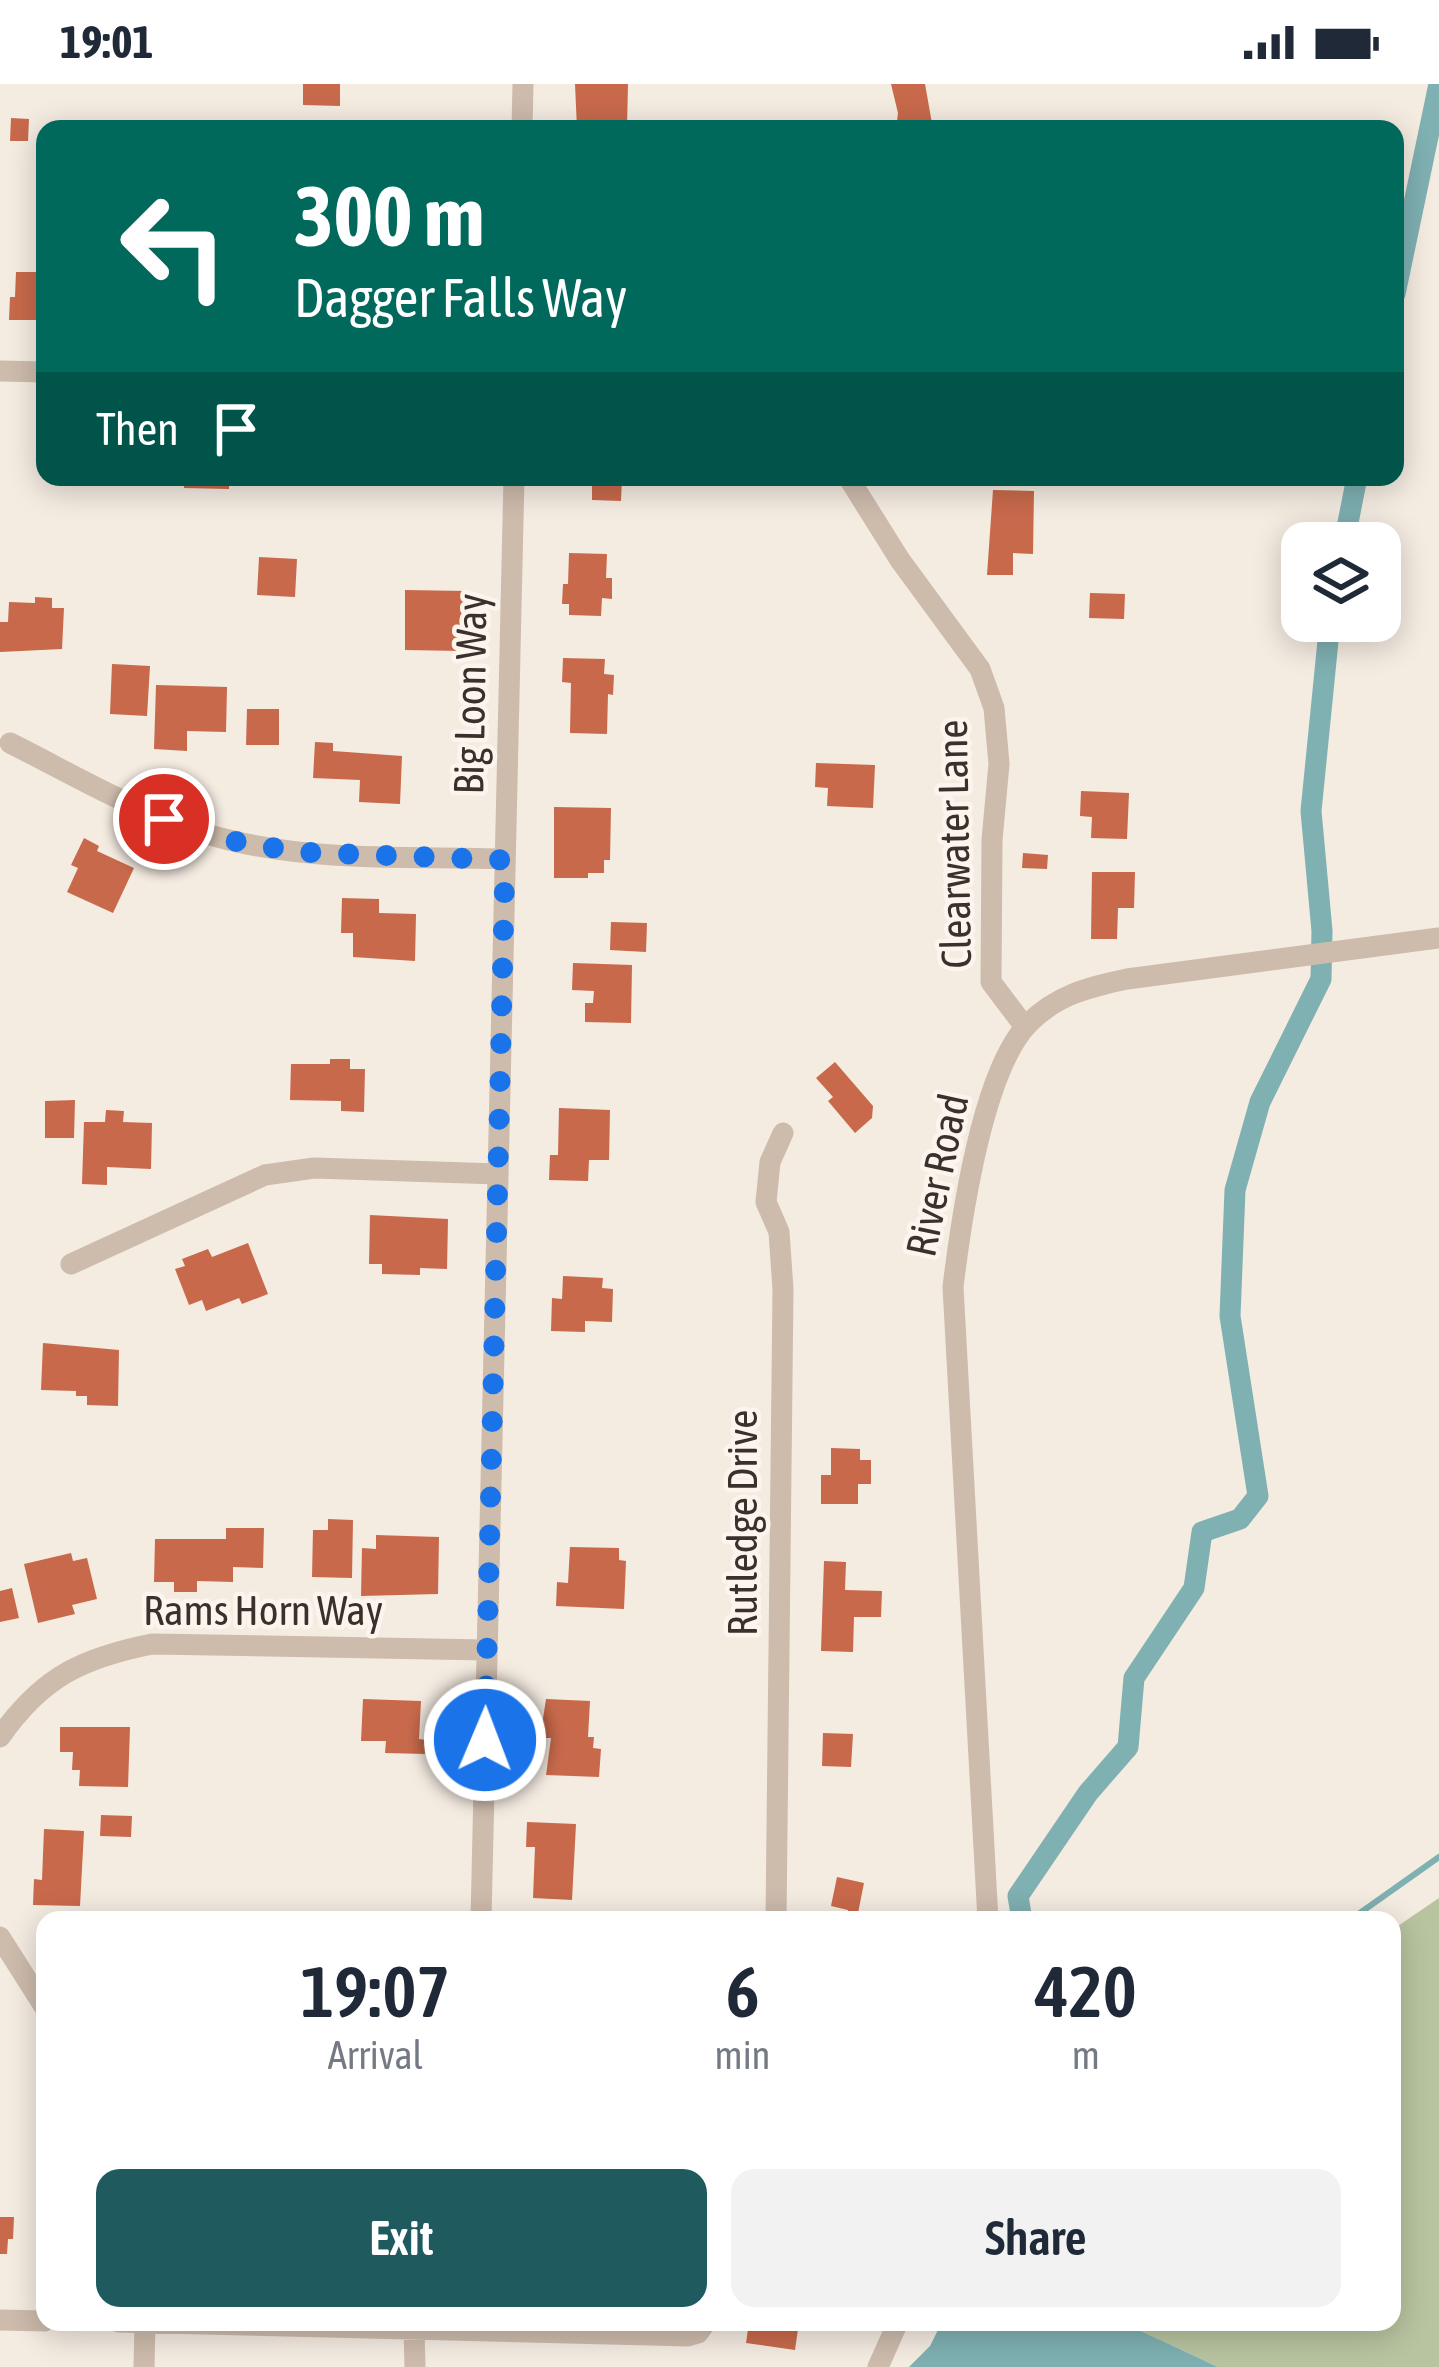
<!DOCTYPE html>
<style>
:root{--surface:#fff;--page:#f2f2f3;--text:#1f2937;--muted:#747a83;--accent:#1f5a5e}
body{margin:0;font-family:"Asap Condensed",sans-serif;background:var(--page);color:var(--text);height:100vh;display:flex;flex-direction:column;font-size:45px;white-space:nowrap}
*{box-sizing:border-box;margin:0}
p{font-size:39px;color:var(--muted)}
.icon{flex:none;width:66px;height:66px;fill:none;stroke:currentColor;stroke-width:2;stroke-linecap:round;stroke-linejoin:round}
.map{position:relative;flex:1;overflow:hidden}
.drawer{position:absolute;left:36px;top:1827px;width:1365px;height:420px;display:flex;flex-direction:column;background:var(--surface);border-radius:24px;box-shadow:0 6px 30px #0003}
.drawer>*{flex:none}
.banner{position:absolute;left:36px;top:36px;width:1368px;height:366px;border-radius:24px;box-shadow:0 6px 30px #0003;background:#00695c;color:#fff;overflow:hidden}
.fabs{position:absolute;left:1281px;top:438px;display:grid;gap:24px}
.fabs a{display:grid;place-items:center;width:120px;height:120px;border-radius:24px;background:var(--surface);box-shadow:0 6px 30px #0003;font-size:60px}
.pin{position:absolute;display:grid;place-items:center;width:102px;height:102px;color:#fff;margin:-51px;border:6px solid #fff;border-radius:50%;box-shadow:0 3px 12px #0007}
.me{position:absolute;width:132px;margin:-66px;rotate:1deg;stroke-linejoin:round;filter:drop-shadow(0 0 9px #0008)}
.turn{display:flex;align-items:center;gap:42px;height:252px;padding:0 60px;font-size:54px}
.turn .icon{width:156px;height:156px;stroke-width:2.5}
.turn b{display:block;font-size:84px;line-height:102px}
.then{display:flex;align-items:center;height:114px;padding:0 60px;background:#0003;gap:24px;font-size:45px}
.eta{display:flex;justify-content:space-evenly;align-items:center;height:204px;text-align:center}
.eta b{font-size:72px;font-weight:600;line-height:84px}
.primary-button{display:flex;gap:24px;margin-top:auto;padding:24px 60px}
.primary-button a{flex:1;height:138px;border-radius:24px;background:var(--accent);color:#fff;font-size:48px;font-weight:600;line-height:138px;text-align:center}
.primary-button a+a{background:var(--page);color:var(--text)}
.status{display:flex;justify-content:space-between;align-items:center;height:84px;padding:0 60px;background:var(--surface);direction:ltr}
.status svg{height:33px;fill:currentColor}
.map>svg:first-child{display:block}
.green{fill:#b8c4a0}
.water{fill:#7fb0b2}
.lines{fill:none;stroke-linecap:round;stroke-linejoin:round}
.stream{stroke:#7fb0b2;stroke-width:6}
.canal{stroke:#7fb0b2;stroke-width:21}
.building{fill:#c8694b}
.street{stroke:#cdbbac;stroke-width:21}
.route{stroke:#1a73e8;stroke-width:21;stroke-dasharray:0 37.8}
.labels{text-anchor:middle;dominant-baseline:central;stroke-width:9;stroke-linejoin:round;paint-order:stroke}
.street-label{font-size:42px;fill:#3b302b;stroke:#fbf5ee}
</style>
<div class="status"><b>19:01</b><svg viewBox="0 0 49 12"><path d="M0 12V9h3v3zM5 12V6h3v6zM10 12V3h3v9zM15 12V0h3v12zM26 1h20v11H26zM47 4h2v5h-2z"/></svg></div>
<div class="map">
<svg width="1439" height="2283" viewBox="0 0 1439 2283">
<rect width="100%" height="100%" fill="#f4ebe1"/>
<path class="green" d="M 1439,1814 L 1439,2283 L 1218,2283 L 1126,2240 L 1112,2238 L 1392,2238 L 1392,1846 Z"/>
<path class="water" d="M 942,2238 L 1126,2240 L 1218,2283 L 909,2283 L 930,2262 Z"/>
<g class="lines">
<path class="stream" d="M 1350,1836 L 1439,1773"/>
<path class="canal" d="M 1395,210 L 1439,0
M 1344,459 L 1357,393
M 1022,1836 L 1018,1812 L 1088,1709 L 1128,1663 L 1134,1594 L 1194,1504 L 1202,1448 L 1240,1435 L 1258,1412 L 1230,1232 L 1235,1106 L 1260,1018 L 1321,895 L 1322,847 L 1311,727 L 1330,537"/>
</g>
<path class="building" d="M 303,0 L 340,0 L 340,22 L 303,21 Z
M 575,0 L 628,0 L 627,43 L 577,45 Z
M 891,0 L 925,0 L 933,45 L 896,45 L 898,29 Z
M 11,34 L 29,35 L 28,57 L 10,57 Z
M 16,188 L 45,188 L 42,236 L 9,236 L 10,213 L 15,213 Z
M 184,393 L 229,393 L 229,405 L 184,404 Z
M 592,393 L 622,394 L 621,417 L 592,416 Z
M 993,406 L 1034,407 L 1033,470 L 1013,469 L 1013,491 L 987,491 Z
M 569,469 L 607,470 L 606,494 L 612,494 L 612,515 L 602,514 L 601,532 L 569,531 L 569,520 L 562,520 L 563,500 L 568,500 Z
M 259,473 L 297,475 L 295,513 L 257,511 Z
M 405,506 L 466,507 L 462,567 L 405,566 Z
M 1090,509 L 1125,510 L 1124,535 L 1089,534 Z
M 35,513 L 52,514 L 52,524 L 64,524 L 62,565 L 0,568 L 0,538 L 8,538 L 9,518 L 35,519 Z
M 563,574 L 605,575 L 604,590 L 614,591 L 613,611 L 608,610 L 607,650 L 570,649 L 571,599 L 562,598 Z
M 112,580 L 150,582 L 147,632 L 110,630 Z
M 156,601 L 227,603 L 226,648 L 187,647 L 187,667 L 154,665 Z
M 247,625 L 279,625 L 279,661 L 246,661 Z
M 315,658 L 333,659 L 333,667 L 402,672 L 400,720 L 359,718 L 360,696 L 313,694 Z
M 816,679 L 875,681 L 873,724 L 827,722 L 828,704 L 815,703 Z
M 1081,707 L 1129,709 L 1127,755 L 1091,754 L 1092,733 L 1080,732 Z
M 554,723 L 611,724 L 610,776 L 604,776 L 604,789 L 588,789 L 588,794 L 554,794 Z
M 84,754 L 99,762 L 97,767 L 134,784 L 113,829 L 67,808 L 78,784 L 71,781 Z
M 1023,769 L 1048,771 L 1047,785 L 1022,784 Z
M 1092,788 L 1135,788 L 1134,824 L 1118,824 L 1117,855 L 1091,855 Z
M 342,814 L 379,815 L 379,829 L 416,830 L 415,877 L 353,873 L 353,849 L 341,849 Z
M 611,838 L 647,839 L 646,868 L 610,866 Z
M 573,879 L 632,881 L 631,939 L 585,938 L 585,919 L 593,919 L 594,907 L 572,906 Z
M 330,975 L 350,975 L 350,985 L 365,985 L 364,1028 L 341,1027 L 341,1017 L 290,1016 L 291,980 L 330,980 Z
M 835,978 L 873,1022 L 872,1034 L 855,1049 L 828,1017 L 833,1013 L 816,994 Z
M 75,1016 L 74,1054 L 45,1054 L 45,1017 Z
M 559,1024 L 610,1026 L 609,1076 L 589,1076 L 588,1097 L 549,1096 L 550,1071 L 558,1071 Z
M 106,1026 L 124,1027 L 123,1038 L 152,1039 L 151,1085 L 107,1083 L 107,1101 L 82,1100 L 84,1038 L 105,1038 Z
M 370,1131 L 448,1135 L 447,1185 L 420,1184 L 420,1191 L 382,1190 L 382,1180 L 369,1180 Z
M 248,1159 L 268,1210 L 242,1220 L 239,1214 L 206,1227 L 202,1216 L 189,1221 L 175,1185 L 185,1182 L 182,1175 L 208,1165 L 212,1173 Z
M 563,1192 L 603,1194 L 602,1204 L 613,1205 L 612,1238 L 585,1237 L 585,1248 L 551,1247 L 552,1214 L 562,1215 Z
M 43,1259 L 119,1266 L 118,1322 L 87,1321 L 87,1312 L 76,1312 L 76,1307 L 41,1306 Z
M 831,1364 L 860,1365 L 860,1376 L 871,1376 L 871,1400 L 858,1400 L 858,1420 L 821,1420 L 821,1391 L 831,1391 Z
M 328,1435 L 353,1436 L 352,1494 L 312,1493 L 313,1446 L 328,1446 Z
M 226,1444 L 264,1444 L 263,1484 L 233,1483 L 233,1498 L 197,1497 L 197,1508 L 174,1508 L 174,1498 L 154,1498 L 155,1455 L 226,1455 Z
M 376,1451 L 439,1453 L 438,1510 L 361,1512 L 362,1464 L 376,1465 Z
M 570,1463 L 619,1464 L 619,1476 L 626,1477 L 624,1525 L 556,1522 L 557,1498 L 568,1499 Z
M 71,1469 L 73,1477 L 87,1474 L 97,1515 L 72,1521 L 75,1530 L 38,1539 L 24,1480 Z
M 824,1477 L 846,1478 L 845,1506 L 882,1507 L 881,1533 L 854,1533 L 853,1568 L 821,1567 Z
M 12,1504 L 19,1534 L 0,1538 L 0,1507 Z
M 363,1615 L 421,1617 L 419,1655 L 426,1656 L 425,1670 L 385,1669 L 386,1657 L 361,1657 Z
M 546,1615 L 590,1617 L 588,1653 L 594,1653 L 593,1664 L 601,1665 L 599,1693 L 546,1691 L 551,1654 L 540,1654 Z
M 60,1643 L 130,1643 L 128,1703 L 79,1702 L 80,1686 L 72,1686 L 73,1668 L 60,1668 Z
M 823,1649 L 853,1650 L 851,1683 L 822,1682 Z
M 101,1731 L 132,1732 L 131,1753 L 100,1752 Z
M 527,1738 L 576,1740 L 572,1816 L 533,1814 L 535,1763 L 526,1763 Z
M 44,1745 L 84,1747 L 80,1822 L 33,1821 L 34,1795 L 42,1796 Z
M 837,1793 L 864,1799 L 858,1829 L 874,1832 L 874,1836 L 846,1836 L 848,1826 L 831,1822 Z
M 0,2133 L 14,2133 L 13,2155 L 8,2155 L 7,2170 L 0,2170 Z
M 749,2238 L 799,2238 L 795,2266 L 746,2259 Z"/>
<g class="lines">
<path class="street" d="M 522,45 L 523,0
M 0,287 L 45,288
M 848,393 L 900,476 L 980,585 L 994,624 L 999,680 L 992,756 L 991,898 L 1025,943
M 10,659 C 80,694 152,738 229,756 C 318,778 414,772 505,775
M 71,1180 L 265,1091 L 314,1084 L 498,1090
M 0,1653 C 42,1593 82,1574 152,1560 L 486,1566
M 481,1836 L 514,393
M 776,1836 L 783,1205 L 779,1148 L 766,1118 L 770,1078 L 783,1049
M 988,1836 L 953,1203 C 961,1137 982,988 1028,940 C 1056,911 1089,903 1127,895 L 1439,854
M 0,1853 L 45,1924
M 0,2236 L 45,2237
M 119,2238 L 688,2252 L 698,2249 L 706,2238
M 414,2245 L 415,2283
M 144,2283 L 145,2238
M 878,2283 L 898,2238"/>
</g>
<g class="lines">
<path class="route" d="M 164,735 L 228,756 L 298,768 L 505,776 L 485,1656"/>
</g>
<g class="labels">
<g class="street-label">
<text transform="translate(470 610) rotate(-89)">Big Loon Way</text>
<text transform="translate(954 760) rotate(-91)">Clearwater Lane</text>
<text transform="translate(937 1091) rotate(-78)">River Road</text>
<text transform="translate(742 1439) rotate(-90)">Rutledge Drive</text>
<text x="263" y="1526">Rams Horn Way</text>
</g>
</g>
</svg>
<div class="fabs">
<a><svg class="icon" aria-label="layers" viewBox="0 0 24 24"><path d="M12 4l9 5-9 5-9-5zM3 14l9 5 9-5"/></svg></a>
</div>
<div class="pin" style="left:164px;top:735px;background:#d93025"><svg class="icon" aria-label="arrive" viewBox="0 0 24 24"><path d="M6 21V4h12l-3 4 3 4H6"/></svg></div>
<svg class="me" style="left:485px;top:1656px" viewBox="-20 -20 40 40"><circle r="17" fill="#1a73e8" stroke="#fff" stroke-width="3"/><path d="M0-11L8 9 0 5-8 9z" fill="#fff"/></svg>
<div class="banner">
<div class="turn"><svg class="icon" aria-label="left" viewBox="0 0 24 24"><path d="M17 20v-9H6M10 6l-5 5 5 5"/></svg><div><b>300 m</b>Dagger Falls Way</div></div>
<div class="then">Then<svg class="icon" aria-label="arrive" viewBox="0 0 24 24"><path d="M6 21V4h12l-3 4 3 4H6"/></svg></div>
</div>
<section class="drawer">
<div class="eta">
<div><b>19:07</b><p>Arrival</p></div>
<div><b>6</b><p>min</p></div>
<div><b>420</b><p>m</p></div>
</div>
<div class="primary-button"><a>Exit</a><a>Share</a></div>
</section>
</div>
